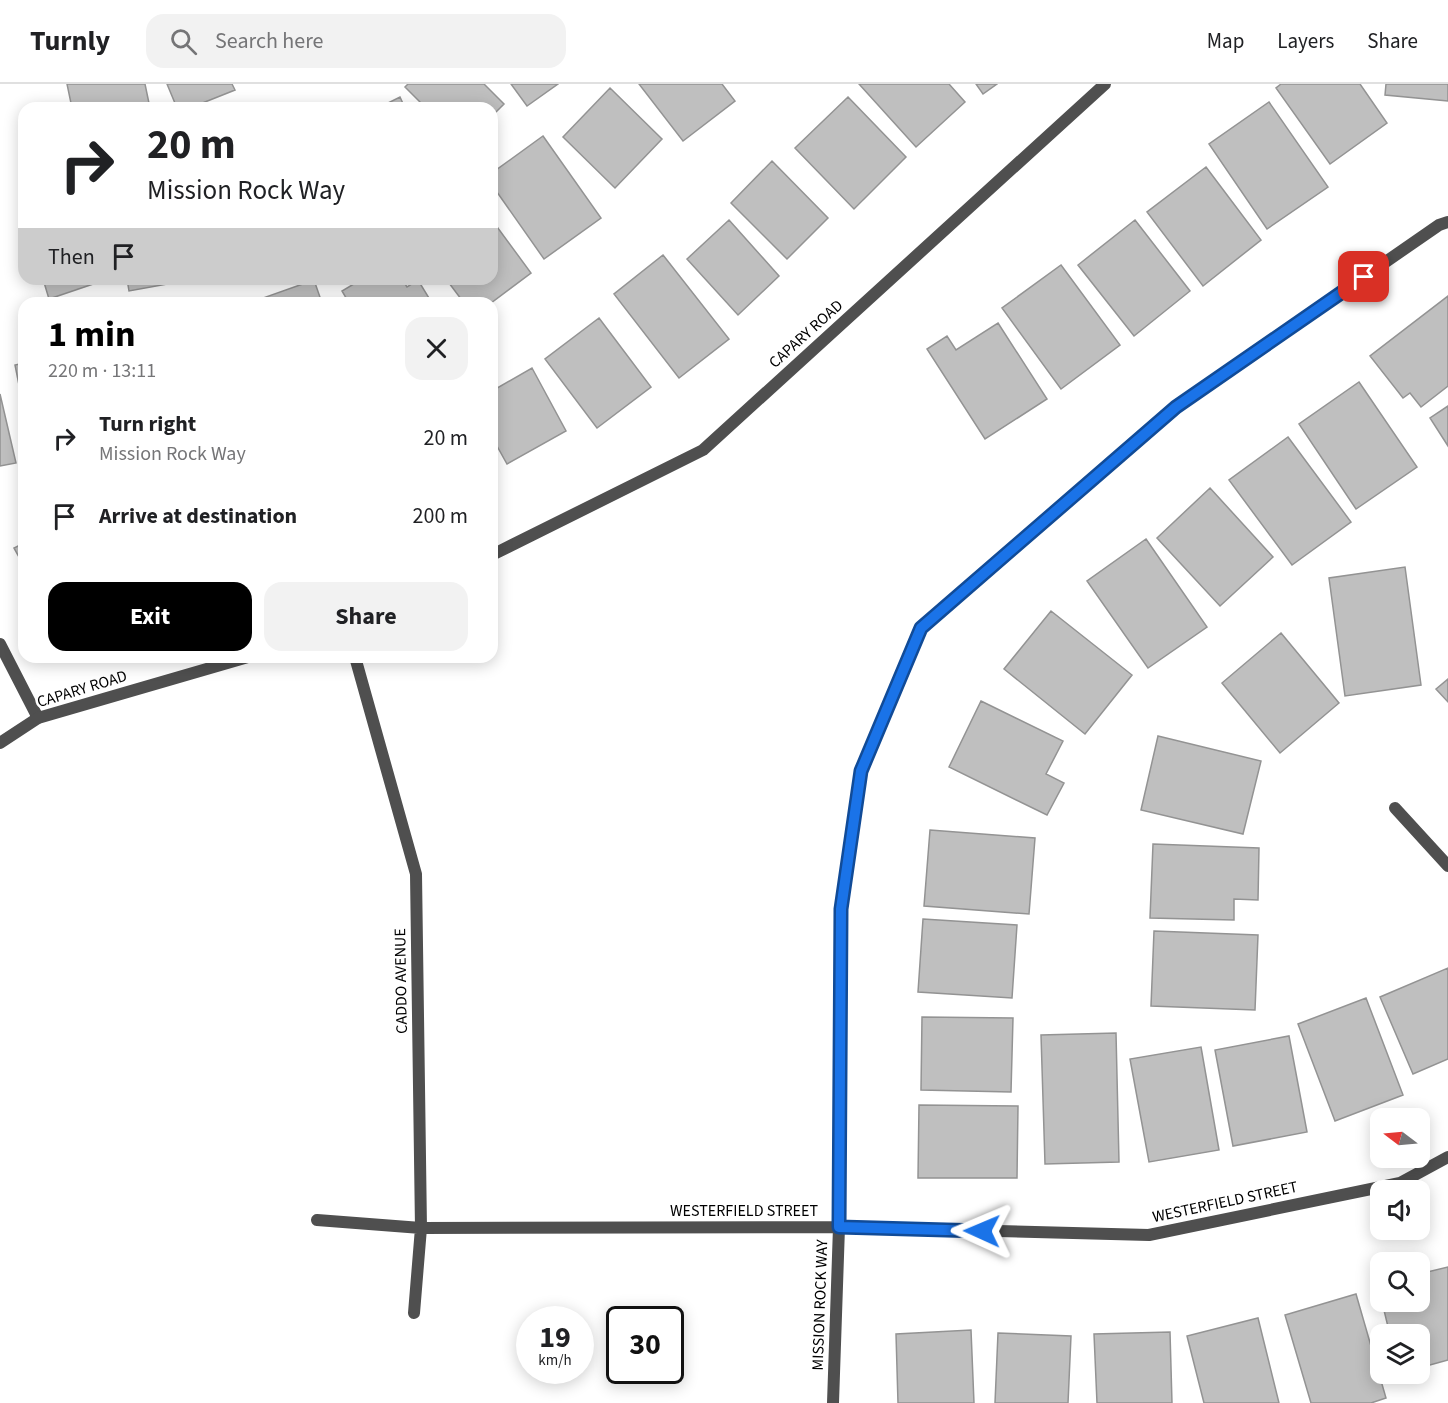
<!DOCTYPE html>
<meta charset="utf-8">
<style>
:root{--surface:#fff;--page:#f2f2f2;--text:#202124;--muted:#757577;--line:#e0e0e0;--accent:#000}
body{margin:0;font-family:"Source Sans 3",sans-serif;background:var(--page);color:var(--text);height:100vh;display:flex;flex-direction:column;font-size:22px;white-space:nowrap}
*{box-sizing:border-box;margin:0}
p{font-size:20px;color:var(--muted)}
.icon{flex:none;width:33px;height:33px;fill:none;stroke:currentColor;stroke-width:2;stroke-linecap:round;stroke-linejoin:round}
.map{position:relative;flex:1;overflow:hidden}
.sheet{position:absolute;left:18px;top:213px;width:480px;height:366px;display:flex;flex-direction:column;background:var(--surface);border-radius:18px;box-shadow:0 3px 15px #0003}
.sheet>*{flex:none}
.banner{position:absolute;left:18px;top:18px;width:480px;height:183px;border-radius:18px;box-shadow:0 3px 15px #0003;background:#fff;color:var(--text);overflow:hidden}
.needle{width:39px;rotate:286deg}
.fabs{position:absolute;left:1370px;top:1024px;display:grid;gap:12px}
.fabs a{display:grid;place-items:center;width:60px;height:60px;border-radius:12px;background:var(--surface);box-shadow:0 3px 15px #0003;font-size:30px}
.speed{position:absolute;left:516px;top:1222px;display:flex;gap:12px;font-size:30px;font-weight:700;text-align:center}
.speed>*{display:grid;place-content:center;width:78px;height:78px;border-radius:50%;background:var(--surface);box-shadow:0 3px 15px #0003;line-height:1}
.speed small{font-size:15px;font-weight:400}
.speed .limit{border:3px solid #111;border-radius:9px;background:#fff;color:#111}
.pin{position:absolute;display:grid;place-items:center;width:51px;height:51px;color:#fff;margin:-26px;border-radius:12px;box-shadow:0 3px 9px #0006}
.me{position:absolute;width:66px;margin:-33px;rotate:271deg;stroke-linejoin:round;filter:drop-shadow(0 0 4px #0008)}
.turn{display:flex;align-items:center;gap:21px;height:126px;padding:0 30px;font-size:27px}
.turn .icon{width:78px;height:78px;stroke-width:2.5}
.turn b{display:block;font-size:42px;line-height:51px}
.then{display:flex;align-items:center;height:57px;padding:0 30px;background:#0003;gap:12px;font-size:22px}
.round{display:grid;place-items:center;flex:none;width:63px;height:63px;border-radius:18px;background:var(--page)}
.head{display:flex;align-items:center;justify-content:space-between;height:102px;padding:0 30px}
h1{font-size:36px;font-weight:700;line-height:45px;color:var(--accent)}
.action{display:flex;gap:12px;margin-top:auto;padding:12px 30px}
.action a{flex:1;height:69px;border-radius:18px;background:var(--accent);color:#fff;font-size:24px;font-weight:700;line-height:69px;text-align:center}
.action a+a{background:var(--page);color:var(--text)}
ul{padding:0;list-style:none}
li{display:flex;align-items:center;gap:18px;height:78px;padding:0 30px}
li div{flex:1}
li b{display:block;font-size:22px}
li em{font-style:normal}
header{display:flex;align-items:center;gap:36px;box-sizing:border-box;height:84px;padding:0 30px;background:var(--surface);border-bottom:2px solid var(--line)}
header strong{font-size:28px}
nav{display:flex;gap:33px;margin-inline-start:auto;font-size:21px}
.search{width:420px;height:54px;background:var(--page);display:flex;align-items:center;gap:15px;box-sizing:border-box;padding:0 21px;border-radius:18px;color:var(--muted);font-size:22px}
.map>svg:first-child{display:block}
.building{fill:#bfbfbf;stroke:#939393;stroke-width:1.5}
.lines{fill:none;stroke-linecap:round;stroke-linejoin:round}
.service{stroke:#4f4f4f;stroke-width:12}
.minor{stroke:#4f4f4f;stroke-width:12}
.route-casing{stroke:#114b97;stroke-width:15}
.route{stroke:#1a73e8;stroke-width:10}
.labels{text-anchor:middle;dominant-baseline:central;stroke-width:5;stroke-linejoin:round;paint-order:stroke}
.street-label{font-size:16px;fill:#000;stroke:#fff}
</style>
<header>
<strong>Turnly</strong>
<div class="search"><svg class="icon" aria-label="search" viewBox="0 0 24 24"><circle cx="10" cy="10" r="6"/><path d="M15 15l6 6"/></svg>Search here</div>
<nav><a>Map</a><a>Layers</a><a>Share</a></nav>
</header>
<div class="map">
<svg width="1448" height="1319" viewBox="0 0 1448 1319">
<rect width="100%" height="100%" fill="#fff"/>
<path class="building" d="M 67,0 L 145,0 L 150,24 L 72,24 Z
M 167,0 L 232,0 L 235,6 L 190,24 L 177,24 Z
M 408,0 L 484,0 L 504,20 L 492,32 L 492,24 L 426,24 L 405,3 Z
M 511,0 L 558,0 L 527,22 Z
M 639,0 L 722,0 L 735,17 L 683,57 Z
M 859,0 L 949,0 L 965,18 L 916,63 Z
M 976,0 L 997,0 L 983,10 Z
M 1281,0 L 1360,0 L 1387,39 L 1330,80 L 1276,4 Z
M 1386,0 L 1448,0 L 1448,17 L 1385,11 Z
M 610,4 L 662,55 L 615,104 L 563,53 Z
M 400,13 L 405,24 L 378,24 Z
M 848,13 L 906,73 L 854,125 L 795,64 Z
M 1269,18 L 1328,103 L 1267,145 L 1209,60 Z
M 543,52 L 601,134 L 544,175 L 492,101 L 492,89 Z
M 772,77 L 828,134 L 787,175 L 731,119 Z
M 1206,83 L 1261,156 L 1203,202 L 1147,128 Z
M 492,136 L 531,189 L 491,219 L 464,219 L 446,195 L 492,195 Z
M 729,136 L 779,192 L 738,231 L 687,175 Z
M 1135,136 L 1190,207 L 1134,252 L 1078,181 Z
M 663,171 L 729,255 L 679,294 L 614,210 Z
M 1061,181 L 1120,261 L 1061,305 L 1002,224 Z
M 43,195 L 108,195 L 49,215 Z
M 127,195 L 195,195 L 129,207 Z
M 362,195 L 402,195 L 407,203 L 418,196 L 432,219 L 349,219 L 342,207 Z
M 314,196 L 322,219 L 252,219 L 252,218 Z
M 1448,212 L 1448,302 L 1421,323 L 1410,309 L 1403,314 L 1370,272 Z
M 599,234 L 651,303 L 597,344 L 545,275 Z
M 998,239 L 1047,315 L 985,355 L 927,265 L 947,252 L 956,266 Z
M 24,279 L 24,326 L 15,281 Z
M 532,284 L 566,347 L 507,380 L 492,353 L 492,307 Z
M 1359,298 L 1417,383 L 1356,425 L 1299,340 Z
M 0,310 L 16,379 L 0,382 Z
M 1448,322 L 1448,362 L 1430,334 Z
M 1288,353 L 1351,438 L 1292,481 L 1229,396 Z
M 1210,404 L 1273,473 L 1220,522 L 1157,454 Z
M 1146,455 L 1207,543 L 1148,584 L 1087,497 Z
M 24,459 L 24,482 L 14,464 Z
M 1405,483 L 1421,601 L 1345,612 L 1329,494 Z
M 1051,527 L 1132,591 L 1085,650 L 1004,585 Z
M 1281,549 L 1339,619 L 1280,669 L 1222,599 Z
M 1448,595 L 1448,618 L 1436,605 Z
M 981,617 L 1063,657 L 1046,690 L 1064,699 L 1047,731 L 949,683 Z
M 1158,652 L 1261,677 L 1243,750 L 1141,726 Z
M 930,746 L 1035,754 L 1029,830 L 924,822 Z
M 1153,760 L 1259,764 L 1258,816 L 1234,815 L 1234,836 L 1150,834 Z
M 923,835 L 1017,841 L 1012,914 L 918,908 Z
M 1154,847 L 1258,851 L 1255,926 L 1151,922 Z
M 1448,884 L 1448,975 L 1413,990 L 1380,913 Z
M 1366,914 L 1403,1011 L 1335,1037 L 1298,940 Z
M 922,933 L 1013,934 L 1011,1008 L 921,1006 Z
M 1116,949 L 1119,1078 L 1045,1080 L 1041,951 Z
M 1289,952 L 1307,1048 L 1233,1062 L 1215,966 Z
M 1201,963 L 1219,1066 L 1149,1078 L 1130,975 Z
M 919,1021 L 1018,1022 L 1017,1094 L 918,1094 Z
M 1448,1183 L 1448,1276 L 1419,1284 L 1419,1251 L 1390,1251 L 1382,1218 L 1419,1218 L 1419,1190 Z
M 1356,1210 L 1386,1314 L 1371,1319 L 1311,1319 L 1285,1231 Z
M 1258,1234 L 1279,1319 L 1204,1319 L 1187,1252 Z
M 971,1246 L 974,1319 L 898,1319 L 896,1250 Z
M 1170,1248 L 1172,1319 L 1097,1319 L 1094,1250 Z
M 998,1249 L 1071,1252 L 1068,1319 L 995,1319 Z"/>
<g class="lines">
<path class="service" d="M 0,560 L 38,634"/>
<path class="minor" d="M 492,471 L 703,366 L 1105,0
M 355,573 L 416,790 L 421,1144 L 414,1229
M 0,659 L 38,634 L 248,573
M 1395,724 L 1448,782
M 317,1136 L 421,1144 L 839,1143 L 1149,1151 L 1400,1099 L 1448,1073
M 833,1319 L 839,1143 L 841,825 L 861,687 L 921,544 L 1176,323 L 1439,141 L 1448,138"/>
</g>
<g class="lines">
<g class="route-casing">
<path id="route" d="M 982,1147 L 839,1143 L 841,825 L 861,687 L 921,544 L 1176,323 L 1364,193"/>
</g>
<use href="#route" class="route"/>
</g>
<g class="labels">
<g class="street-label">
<text transform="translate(806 250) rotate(-42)">CAPARY ROAD</text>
<text transform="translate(82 605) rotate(-17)">CAPARY ROAD</text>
<text transform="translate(401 897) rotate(-91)">CADDO AVENUE</text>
<text transform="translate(1225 1118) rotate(-12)">WESTERFIELD STREET</text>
<text x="744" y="1127">WESTERFIELD STREET</text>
<text transform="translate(820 1221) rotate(-88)">MISSION ROCK WAY</text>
</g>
</g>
</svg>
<div class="fabs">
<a><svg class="needle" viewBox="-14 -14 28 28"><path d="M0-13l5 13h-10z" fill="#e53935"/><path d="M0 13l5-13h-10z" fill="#757577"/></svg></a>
<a><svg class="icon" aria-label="sound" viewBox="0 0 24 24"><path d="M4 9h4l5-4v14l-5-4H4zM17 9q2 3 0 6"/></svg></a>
<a><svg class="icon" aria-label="search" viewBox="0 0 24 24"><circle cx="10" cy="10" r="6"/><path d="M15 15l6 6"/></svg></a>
<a><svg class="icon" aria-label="layers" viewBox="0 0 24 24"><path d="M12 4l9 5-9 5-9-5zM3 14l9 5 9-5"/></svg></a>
</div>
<div class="speed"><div>19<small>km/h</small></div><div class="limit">30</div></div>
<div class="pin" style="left:1364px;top:193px;background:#d93025"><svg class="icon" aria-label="arrive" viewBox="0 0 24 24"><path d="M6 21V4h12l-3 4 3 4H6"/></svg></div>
<svg class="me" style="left:982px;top:1147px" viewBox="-20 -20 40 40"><path d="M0-17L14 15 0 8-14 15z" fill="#1a73e8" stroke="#fff" stroke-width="4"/></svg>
<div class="banner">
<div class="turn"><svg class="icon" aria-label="right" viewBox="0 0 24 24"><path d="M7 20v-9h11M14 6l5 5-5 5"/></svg><div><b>20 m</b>Mission Rock Way</div></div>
<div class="then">Then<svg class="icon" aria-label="arrive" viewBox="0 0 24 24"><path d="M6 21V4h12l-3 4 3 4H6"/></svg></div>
</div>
<section class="sheet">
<div class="head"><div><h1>1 min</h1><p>220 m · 13:11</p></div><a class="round"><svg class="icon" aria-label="close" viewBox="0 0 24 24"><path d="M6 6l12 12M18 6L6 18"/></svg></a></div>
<ul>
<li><svg class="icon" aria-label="right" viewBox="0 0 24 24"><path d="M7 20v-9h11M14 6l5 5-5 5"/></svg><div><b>Turn right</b><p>Mission Rock Way</p></div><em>20 m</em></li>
<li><svg class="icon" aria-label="arrive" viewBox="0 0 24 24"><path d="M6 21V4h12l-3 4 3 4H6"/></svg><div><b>Arrive at destination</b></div><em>200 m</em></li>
</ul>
<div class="action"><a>Exit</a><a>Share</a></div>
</section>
</div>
